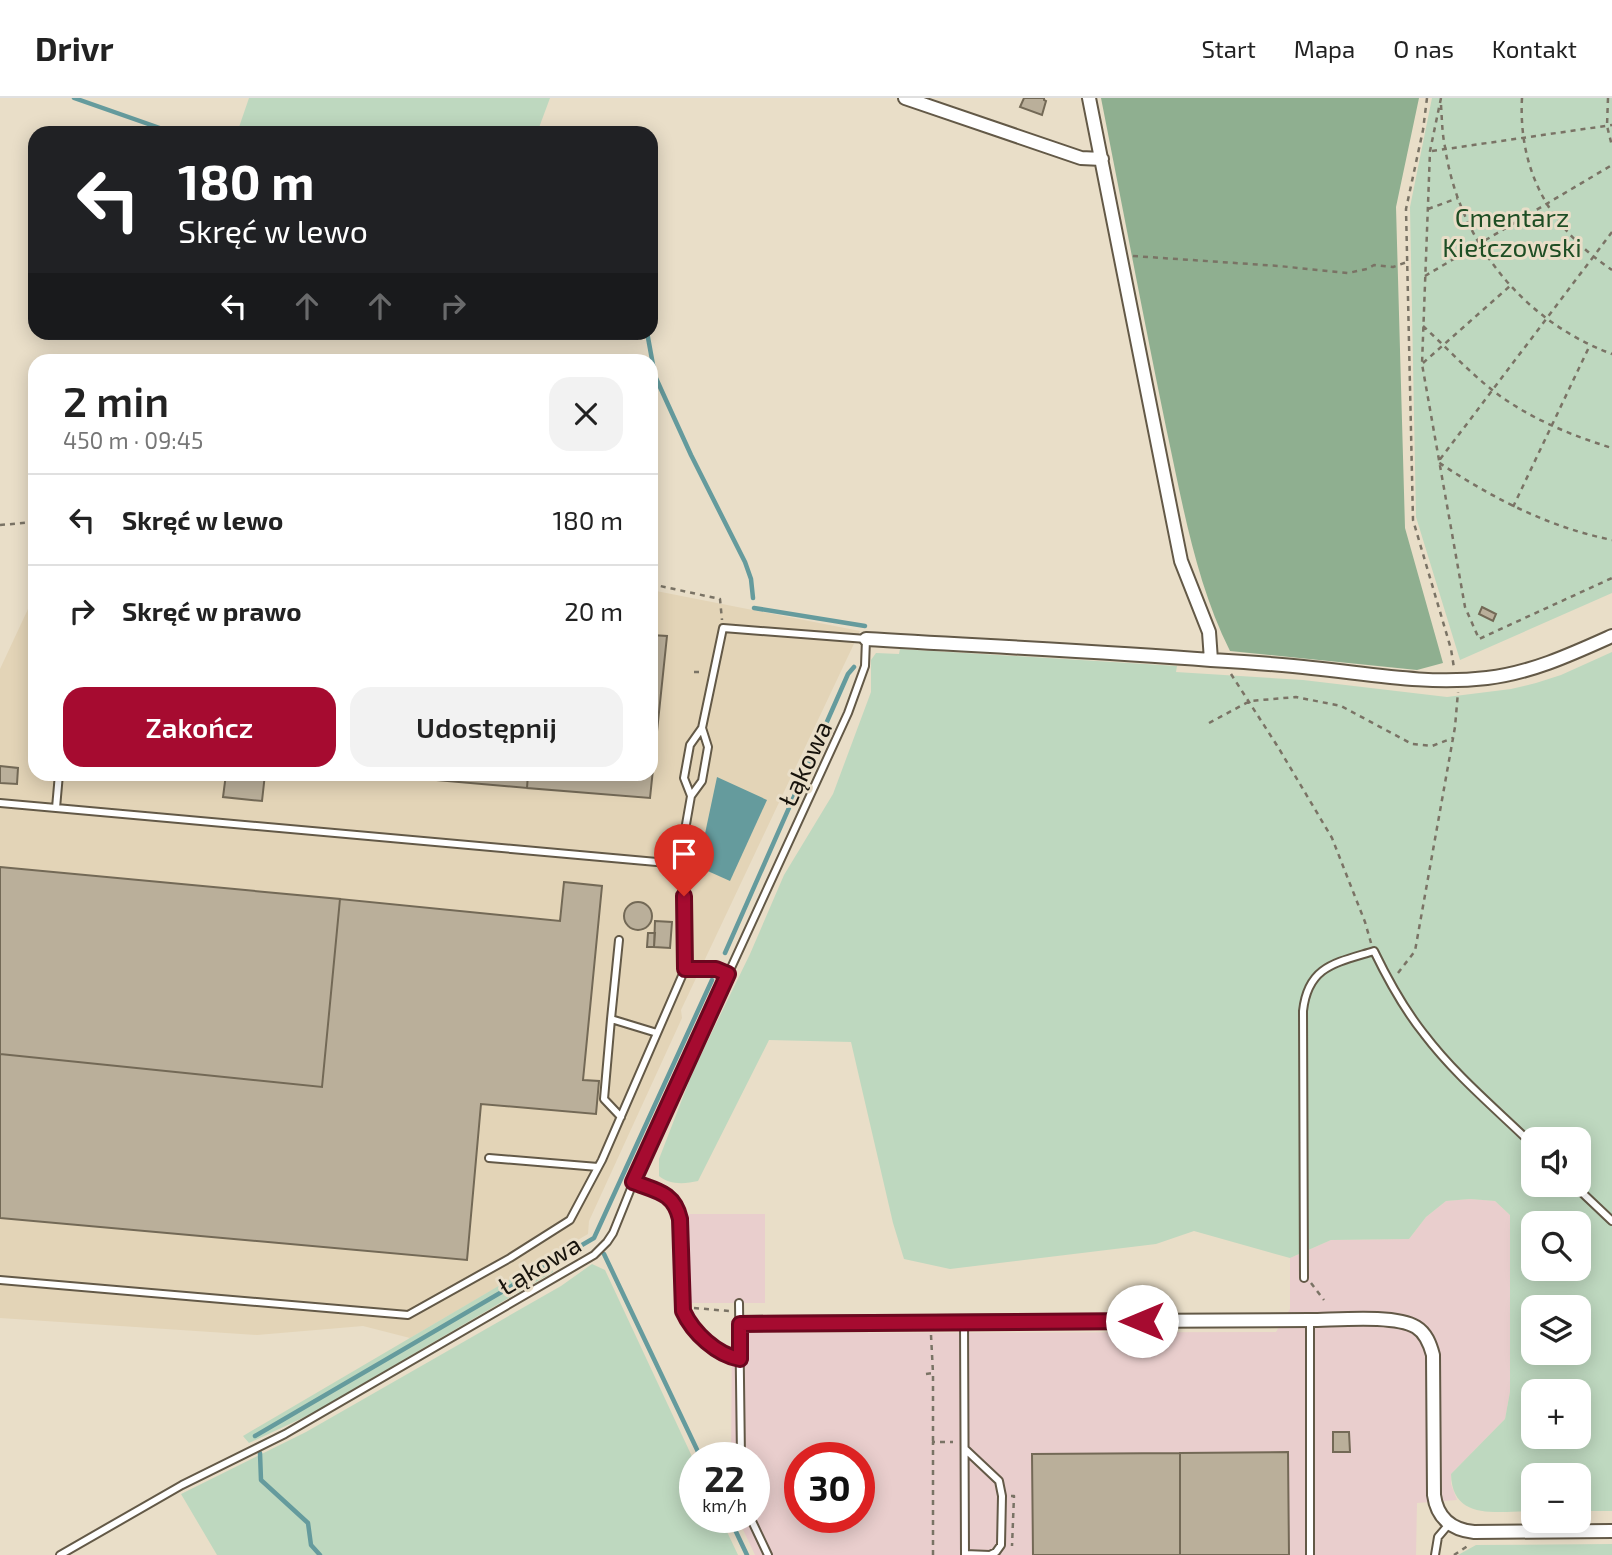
<!DOCTYPE html>
<html lang="pl">
<meta charset="utf-8">
<style>
:root{--surface:#fff;--page:#f2f2f2;--text:#222;--muted:#767676;--line:#e0e0e0;--accent:#a60b30}
body{margin:0;font-family:"Exo 2",sans-serif;background:var(--page);color:var(--text);height:100vh;display:flex;flex-direction:column;font-size:26px;white-space:nowrap}
*{box-sizing:border-box;margin:0}
p{font-size:23px;color:var(--muted)}
.icon{flex:none;width:38px;height:38px;fill:none;stroke:currentColor;stroke-width:2;stroke-linecap:round;stroke-linejoin:round}
.map{position:relative;flex:1;overflow:hidden}
.side{position:absolute;left:28px;top:256px;width:630px;height:427px;display:flex;flex-direction:column;background:var(--surface);border-radius:21px;box-shadow:0 4px 18px #0003}
.side>*{flex:none}
.hud{position:absolute;left:28px;top:28px;width:630px;height:214px;border-radius:21px;box-shadow:0 4px 18px #0003;background:#202124;color:#fff;overflow:hidden}
.buttons{position:absolute;left:1521px;top:1029px;display:grid;gap:14px}
.buttons a{display:grid;place-items:center;width:70px;height:70px;border-radius:14px;background:var(--surface);box-shadow:0 4px 18px #0003;font-size:35px}
.speed{position:absolute;left:679px;top:1344px;display:flex;gap:14px;font-size:35px;font-weight:700;text-align:center}
.speed>*{display:grid;place-content:center;width:91px;height:91px;border-radius:50%;background:var(--surface);box-shadow:0 4px 18px #0003;line-height:1}
.speed small{font-size:18px;font-weight:400}
.speed .limit{border:10px solid #d22;background:#fff;color:#111}
.pin{position:absolute;display:grid;place-items:center;width:60px;height:60px;color:#fff;margin:-72px -30px;border-radius:50% 50% 50% 0;rotate:-45deg;box-shadow:0 0 7px #0007}
.pin .icon{rotate:45deg}
.me{position:absolute;width:77px;margin:-38px;rotate:270deg;stroke-linejoin:round;filter:drop-shadow(0 0 5px #0008)}
.turn{display:flex;align-items:center;gap:24px;height:147px;padding:0 35px;font-size:32px}
.turn .icon{width:91px;height:91px;stroke-width:2.5}
.turn b{display:block;font-size:49px;line-height:60px}
.lanes{display:flex;align-items:center;height:66px;padding:0 35px;background:#0003;justify-content:center;gap:35px;direction:ltr}
.lanes .off{opacity:.35}
.round{display:grid;place-items:center;flex:none;width:74px;height:74px;border-radius:21px;background:var(--page)}
.headline{display:flex;align-items:center;justify-content:space-between;height:119px;padding:0 35px}
h1{font-size:42px;font-weight:600;line-height:52px}
.cta{display:flex;gap:14px;margin-top:auto;padding:14px 35px}
.cta a{flex:1;height:80px;border-radius:21px;background:var(--accent);color:#fff;font-size:28px;font-weight:600;line-height:80px;text-align:center}
.cta a+a{background:var(--page);color:var(--text)}
ul{padding:0;list-style:none}
li{display:flex;align-items:center;gap:21px;height:91px;padding:0 35px;border-top:2px solid var(--line)}
li div{flex:1}
li b{display:block;font-size:26px}
li em{font-style:normal}
header{display:flex;align-items:center;gap:42px;box-sizing:border-box;height:98px;padding:0 35px;background:var(--surface);border-bottom:2px solid var(--line)}
header strong{font-size:33px}
nav{display:flex;gap:38px;margin-inline-start:auto;font-size:24px}
.map>svg:first-child{display:block}
.built{fill:#e3d4b7}
.industrial{fill:#e9cecd;fill-rule:evenodd}
.green{fill:#bed8bf;fill-rule:evenodd}
.forest{fill:#8faf90}
.water{fill:#659b9d}
.lines{fill:none;stroke-linecap:round;stroke-linejoin:round}
.stream{stroke:#659b9d;stroke-width:4.5}
.building{fill:#baaf9a;stroke:#736956;stroke-width:2}
.service-casing{stroke:#635947;stroke-width:10}
.minor-casing{stroke:#635947;stroke-width:16}
.path{stroke:#7a7365;stroke-width:2.5;stroke-dasharray:5 5;stroke-linecap:butt}
.service{stroke:#fff;stroke-width:6}
.minor{stroke:#fff;stroke-width:12}
.route-casing{stroke:#6c071f;stroke-width:18}
.route{stroke:#a60b30;stroke-width:12}
.labels{text-anchor:middle;dominant-baseline:central;stroke-width:6;stroke-linejoin:round;paint-order:stroke}
.park-label{font-size:26px;fill:#1e4e24;stroke:#e9dec8}
.street-label{font-size:26px;fill:#17130c;stroke:#e9dec8}
</style>
<header>
<strong>Drivr</strong>
<nav><a>Start</a><a>Mapa</a><a>O nas</a><a>Kontakt</a></nav>
</header>
<div class="map">
<svg width="1612" height="1457" viewBox="0 0 1612 1457">
<rect width="100%" height="100%" fill="#e9dec8"/>
<path class="built" d="M 651,492 L 860,533 L 681,912 L 682,920 L 589,1123 L 588,1136 L 410,1240 L 363,1228 L 257,1237 L 0,1220 L 0,571 L 35,496 L 35,676 L 651,676 Z"/>
<path class="industrial" d="M 1470,1101 L 1495,1103 L 1510,1117 L 1510,1294 L 1505,1321 L 1451,1376 L 1451,1386 L 1457,1402 L 1417,1405 L 1416,1457 L 755,1457 L 737,1419 L 754,1419 L 754,1360 L 731,1360 L 732,1235 L 1276,1234 L 1290,1211 L 1290,1160 L 1331,1142 L 1409,1141 L 1426,1119 L 1446,1103 ZM 800,1360 L 859,1360 L 859,1419 L 800,1419 Z
M 689,1116 L 765,1116 L 765,1205 L 690,1205 Z"/>
<path class="green" d="M 249,0 L 550,0 L 537,35 L 237,35 Z
M 1432,0 L 1612,0 L 1612,495 L 1460,562 L 1416,419 L 1410,109 Z
M 900,551 L 1177,568 L 1176,574 L 1303,582 L 1447,599 L 1511,591 L 1536,585 L 1561,577 L 1612,554 L 1612,1413 L 1579,1413 L 1578,1377 L 1533,1377 L 1533,1413 C 1499,1413 1452,1424 1451,1376 L 1505,1321 L 1510,1294 L 1510,1117 L 1495,1103 L 1470,1101 L 1446,1103 L 1426,1119 L 1409,1141 L 1331,1142 L 1290,1160 L 1194,1133 L 1156,1146 L 950,1171 L 904,1161 L 893,1125 L 851,944 L 769,942 L 698,1083 C 685,1086 669,1087 659,1078 L 659,1061 L 693,973 L 750,856 L 784,777 L 833,696 L 871,594 L 871,562 L 876,555 L 899,556 ZM 1533,1041 L 1578,1041 L 1578,1087 L 1533,1087 ZM 1533,1125 L 1578,1125 L 1578,1171 L 1533,1171 ZM 1533,1209 L 1578,1209 L 1578,1255 L 1533,1255 ZM 1533,1293 L 1578,1293 L 1578,1339 L 1533,1339 Z
M 548,1159 L 553,1174 L 313,1315 L 249,1345 L 243,1338 Z
M 592,1166 L 605,1172 L 695,1365 L 695,1419 L 720,1419 L 738,1457 L 217,1457 L 181,1396 L 306,1334 L 561,1188 Z
M 1612,1446 L 1612,1457 L 1458,1457 L 1476,1447 Z"/>
<path class="forest" d="M 1101,0 L 1419,0 L 1396,109 L 1405,430 L 1443,565 L 1417,572 L 1230,553 C 1196,485 1183,408 1167,334 C 1144,223 1123,111 1101,0 Z"/>
<path class="water" d="M 717,679 L 767,702 L 730,783 L 701,770 L 703,745 Z"/>
<g class="lines">
<path class="stream" d="M 74,0 L 174,35
M 647,234 L 655,278 L 691,357 L 745,464 L 751,481 L 753,500
M 754,510 L 865,528
M 725,855 L 848,576 L 854,569
M 604,1156 L 701,1360
M 255,1338 L 594,1140 L 712,882
M 260,1355 L 261,1382 L 308,1425 L 311,1447 L 320,1457
M 729,1419 L 747,1457"/>
</g>
<path class="building" d="M 1024,0 L 1044,0 L 1044,2 L 1046,3 L 1042,17 L 1020,9 Z
M 1482,509 L 1496,516 L 1493,523 L 1479,516 Z
M 651,537 L 667,538 L 650,700 L 527,690 L 528,676 L 651,676 Z
M 0,668 L 18,670 L 17,686 L 0,685 Z
M 226,676 L 265,676 L 262,703 L 223,699 Z
M 368,676 L 528,676 L 527,690 Z
M 0,769 L 340,801 L 322,989 L 0,956 Z
M 564,784 L 602,788 L 583,982 L 599,983 L 596,1016 L 481,1006 L 467,1162 L 0,1120 L 0,956 L 322,989 L 340,801 L 560,823 Z
M624 818a14 14 0 1 1 28 0a14 14 0 1 1-28 0Z
M 655,823 L 672,824 L 670,850 L 654,849 Z
M 648,835 L 655,835 L 654,849 L 647,849 Z
M 1333,1334 L 1349,1334 L 1350,1354 L 1333,1354 Z
M 1288,1354 L 1289,1457 L 1180,1457 L 1180,1355 Z
M 1180,1355 L 1180,1457 L 1033,1457 L 1032,1356 Z"/>
<g class="lines">
<g class="service-casing">
<path id="service" d="M 59,676 L 56,710 L 679,766 L 691,698 L 702,683 L 708,649 L 702,630
M 0,705 L 56,710
M 679,766 L 684,798 L 685,871 L 716,871 L 728,876
M 611,921 L 619,842
M 621,1019 L 604,1001 L 611,921 L 657,935
M 489,1060 L 598,1069
M 633,1084 C 656,1093 674,1094 680,1121 L 683,1213 C 693,1235 717,1257 740,1261
M 1574,1087 L 1612,1123
M 1304,1180 L 1303,913 C 1308,868 1335,865 1374,853 C 1388,882 1404,911 1424,936 C 1455,977 1496,1011 1533,1047
M 0,1182 L 408,1217 L 510,1160 L 570,1122 L 602,1062 L 685,871
M 739,1205 L 741,1360
M 1310,1222 L 1310,1457
M 964,1224 L 965,1457
M 965,1351 L 999,1383 L 1002,1398 L 1001,1447 L 996,1454 L 990,1457 L 965,1456
M 750,1419 L 768,1457
M 60,1457 L 182,1387 L 285,1336 L 594,1157 L 607,1144 L 613,1135 L 640,1068 L 848,615 L 865,568 L 866,541 L 723,530 L 702,630 L 690,647 L 684,680 L 691,698
M 1435,1457 L 1438,1439 L 1449,1426"/>
</g>
<g class="minor-casing">
<path id="minor" d="M 905,0 L 1081,60 L 1102,61
M 1089,0 L 1175,433 L 1181,463 L 1209,534 L 1211,562
M 866,541 C 981,548 1096,553 1211,562 C 1245,564 1279,566 1312,570 C 1371,576 1427,587 1487,580 C 1531,575 1572,556 1612,538
M 740,1225 L 1310,1222 C 1335,1222 1395,1216 1416,1229 C 1426,1235 1430,1246 1433,1257 L 1434,1397 C 1437,1420 1452,1432 1474,1434 L 1612,1433"/>
</g>
<path class="path" d="M 1427,0 L 1423,32 L 1406,111 L 1413,422 L 1451,551 L 1454,570
M 1441,0 L 1430,53 L 1422,266 L 1465,509 L 1479,541 L 1612,480
M 1522,0 C 1518,74 1551,131 1612,172
M 1608,0 L 1607,28 L 1612,48
M 1441,7 C 1442,21 1442,35 1445,49 C 1459,144 1523,223 1612,256
M 1432,53 L 1612,27
M 1428,111 L 1458,100
M 1612,134 L 1438,364 C 1492,400 1548,429 1612,442
M 1133,158 L 1279,168 L 1348,175 L 1367,171 L 1374,167 L 1393,169 L 1407,164
M 1425,178 L 1612,67
M 1423,228 C 1446,249 1467,272 1491,291 C 1526,319 1570,337 1612,350
M 1423,265 L 1510,188
M 1513,409 L 1590,247
M 0,427 L 35,424
M 651,486 L 720,501 L 722,522
M 694,574 L 699,574
M 1231,576 L 1278,649 L 1332,740 L 1365,824 L 1371,845
M 1209,625 L 1250,603 L 1296,599 L 1341,608 L 1412,646 L 1432,648 L 1453,640
M 1398,875 L 1415,853 L 1455,629 L 1458,594
M 1311,1185 L 1324,1202
M 694,1210 L 729,1213
M 931,1237 L 933,1275
M 926,1276 L 933,1275 L 933,1344
M 1011,1398 L 1014,1398 L 1012,1448
M 933,1457 L 933,1344 L 953,1344
M 1454,1457 L 1469,1447"/>
<use href="#service" class="service"/>
<use href="#minor" class="minor"/>
</g>
<g class="lines">
<g class="route-casing">
<path id="route" d="M 684,798 L 685,871 L 716,871 L 728,876 L 633,1084 C 656,1093 674,1094 680,1121 L 683,1213 C 693,1235 717,1257 740,1261 L 740,1226 L 1142,1223"/>
</g>
<use href="#route" class="route"/>
</g>
<g class="labels">
<g class="park-label">
<text x="1512" y="118">Cmentarz<tspan x="1512" dy="30">Kiełczowski</tspan></text>
</g>
<g class="street-label">
<text transform="translate(804 665) rotate(-65)">Łąkowa</text>
<text transform="translate(539 1166) rotate(-31)">Łąkowa</text>
</g>
</g>
</svg>
<div class="buttons">
<a><svg class="icon" aria-label="sound" viewBox="0 0 24 24"><path d="M4 9h4l5-4v14l-5-4H4zM17 9q2 3 0 6"/></svg></a>
<a><svg class="icon" aria-label="search" viewBox="0 0 24 24"><circle cx="10" cy="10" r="6"/><path d="M15 15l6 6"/></svg></a>
<a><svg class="icon" aria-label="layers" viewBox="0 0 24 24"><path d="M12 4l9 5-9 5-9-5zM3 14l9 5 9-5"/></svg></a>
<a>+</a>
<a>−</a>
</div>
<div class="speed"><div>22<small>km/h</small></div><div class="limit">30</div></div>
<div class="pin" style="left:684px;top:798px;background:#d93025"><svg class="icon" aria-label="arrive" viewBox="0 0 24 24"><path d="M6 21V4h12l-3 4 3 4H6"/></svg></div>
<svg class="me" style="left:1142px;top:1223px" viewBox="-20 -20 40 40"><circle r="19" fill="#fff"/><path d="M0-13L10 11 0 6-10 11z" fill="#a60b30"/></svg>
<div class="hud">
<div class="turn"><svg class="icon" aria-label="left" viewBox="0 0 24 24"><path d="M17 20v-9H6M10 6l-5 5 5 5"/></svg><div><b>180 m</b>Skręć w lewo</div></div>
<div class="lanes"><svg class="icon" aria-label="left" viewBox="0 0 24 24"><path d="M17 20v-9H6M10 6l-5 5 5 5"/></svg><svg class="icon off" aria-label="ahead" viewBox="0 0 24 24"><path d="M12 20V5M6 11l6-6 6 6"/></svg><svg class="icon off" aria-label="ahead" viewBox="0 0 24 24"><path d="M12 20V5M6 11l6-6 6 6"/></svg><svg class="icon off" aria-label="right" viewBox="0 0 24 24"><path d="M7 20v-9h11M14 6l5 5-5 5"/></svg></div>
</div>
<section class="side">
<div class="headline"><div><h1>2 min</h1><p>450 m · 09:45</p></div><a class="round"><svg class="icon" aria-label="close" viewBox="0 0 24 24"><path d="M6 6l12 12M18 6L6 18"/></svg></a></div>
<ul>
<li><svg class="icon" aria-label="left" viewBox="0 0 24 24"><path d="M17 20v-9H6M10 6l-5 5 5 5"/></svg><div><b>Skręć w lewo</b></div><em>180 m</em></li>
<li><svg class="icon" aria-label="right" viewBox="0 0 24 24"><path d="M7 20v-9h11M14 6l5 5-5 5"/></svg><div><b>Skręć w prawo</b></div><em>20 m</em></li>
</ul>
<div class="cta"><a>Zakończ</a><a>Udostępnij</a></div>
</section>
</div>
